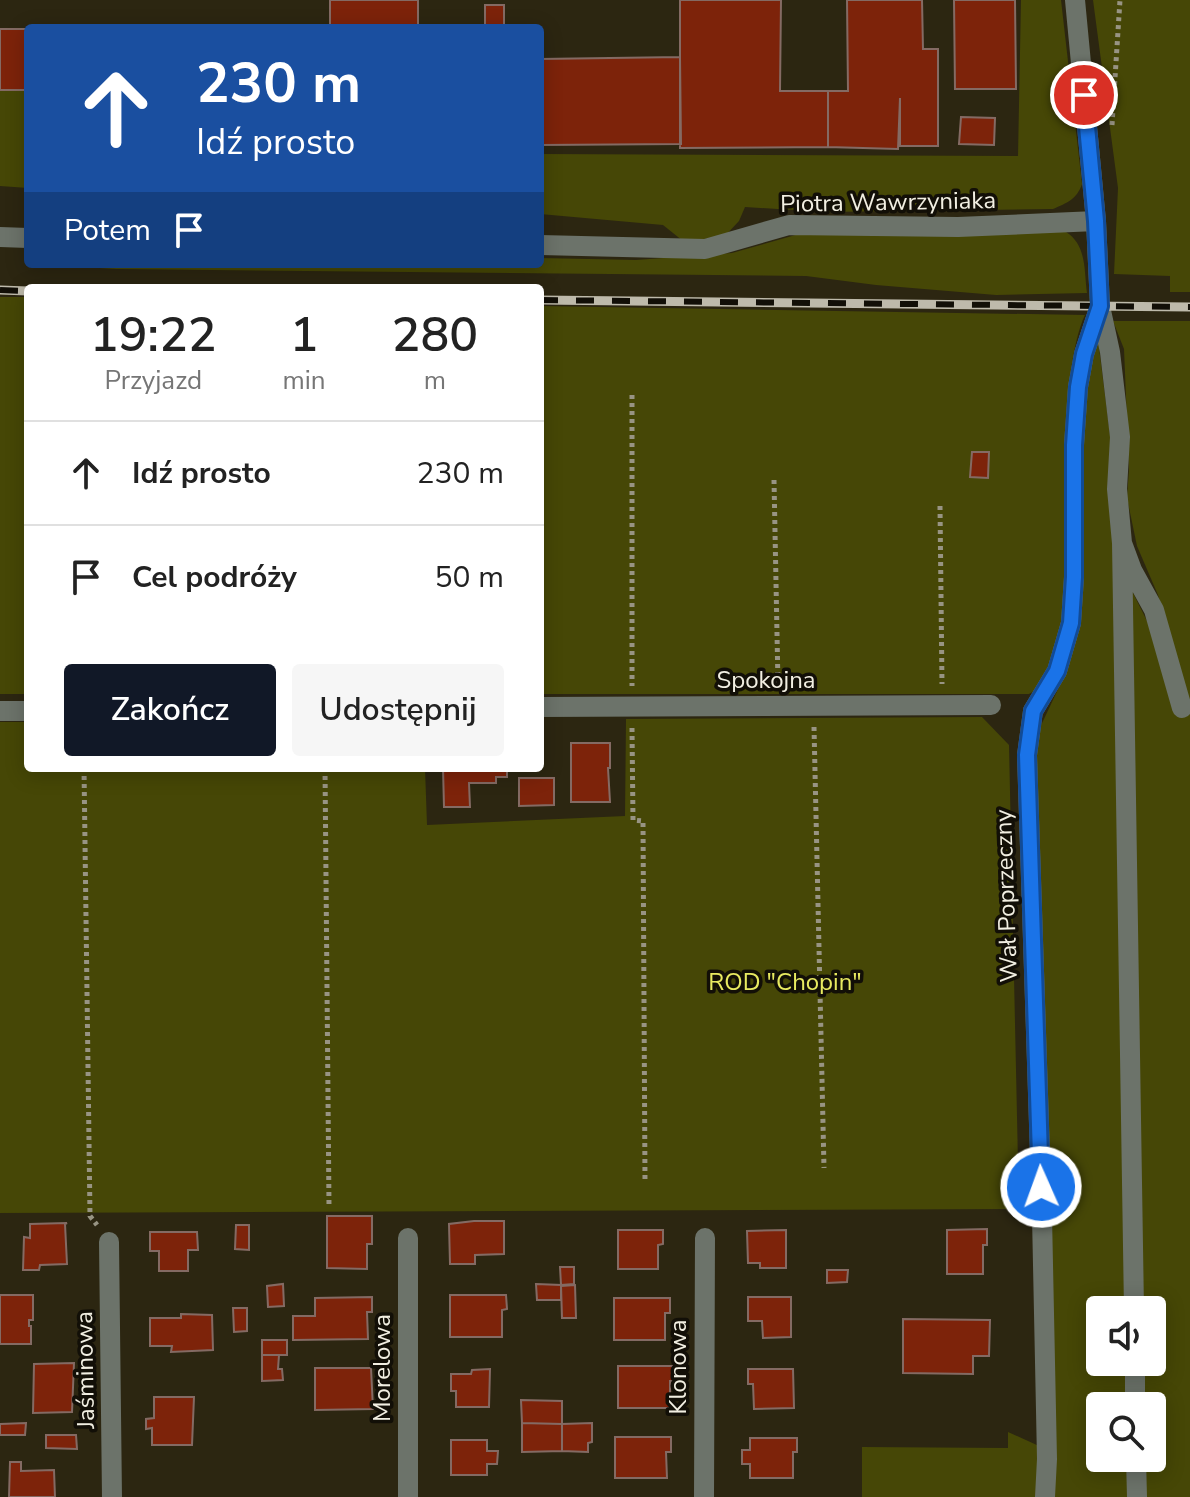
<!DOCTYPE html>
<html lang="pl">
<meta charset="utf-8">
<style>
:root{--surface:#fff;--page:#f6f6f6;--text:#222;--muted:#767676;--line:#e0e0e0;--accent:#111827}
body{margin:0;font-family:"Nunito Sans",sans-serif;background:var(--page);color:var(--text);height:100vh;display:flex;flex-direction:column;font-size:30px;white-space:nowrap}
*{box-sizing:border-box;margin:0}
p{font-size:26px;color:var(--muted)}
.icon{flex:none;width:44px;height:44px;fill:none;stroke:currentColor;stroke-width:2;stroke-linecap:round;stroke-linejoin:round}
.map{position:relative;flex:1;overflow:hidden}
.drawer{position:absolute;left:24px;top:284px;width:520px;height:488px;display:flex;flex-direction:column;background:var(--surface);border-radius:8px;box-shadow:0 4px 20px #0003}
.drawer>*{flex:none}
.top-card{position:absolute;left:24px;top:24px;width:520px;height:244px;border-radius:8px;box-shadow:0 4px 20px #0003;background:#1a4fa0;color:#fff;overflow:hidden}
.buttons{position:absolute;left:1086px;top:1296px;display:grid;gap:16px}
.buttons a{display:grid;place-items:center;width:80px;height:80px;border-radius:8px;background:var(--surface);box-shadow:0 4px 20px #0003;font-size:40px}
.pin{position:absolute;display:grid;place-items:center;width:68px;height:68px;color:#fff;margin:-34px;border:4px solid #fff;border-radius:50%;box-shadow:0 2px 8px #0007}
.me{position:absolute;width:88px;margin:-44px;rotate:358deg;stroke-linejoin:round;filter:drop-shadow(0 0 6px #0008)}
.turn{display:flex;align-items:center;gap:28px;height:168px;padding:0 40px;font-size:36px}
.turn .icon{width:104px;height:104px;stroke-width:2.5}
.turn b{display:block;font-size:56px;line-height:68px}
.then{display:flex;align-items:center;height:76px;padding:0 40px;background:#0003;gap:16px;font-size:30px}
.eta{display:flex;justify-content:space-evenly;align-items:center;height:136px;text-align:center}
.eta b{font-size:48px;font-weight:600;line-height:56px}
.action{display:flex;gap:16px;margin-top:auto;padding:16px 40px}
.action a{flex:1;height:92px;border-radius:8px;background:var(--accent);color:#fff;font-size:32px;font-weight:600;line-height:92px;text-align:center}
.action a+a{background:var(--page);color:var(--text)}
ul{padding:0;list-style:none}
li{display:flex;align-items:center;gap:24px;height:104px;padding:0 40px;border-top:2px solid var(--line)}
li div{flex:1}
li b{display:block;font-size:30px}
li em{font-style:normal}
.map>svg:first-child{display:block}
.green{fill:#464706;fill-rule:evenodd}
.building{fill:#7d230a;stroke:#846a63;stroke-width:2}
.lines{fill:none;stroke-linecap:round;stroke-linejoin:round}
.path{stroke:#989483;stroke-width:5;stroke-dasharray:4 4;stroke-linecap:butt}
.minor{stroke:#6c736a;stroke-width:20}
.rail-casing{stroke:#bebaab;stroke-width:9}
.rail{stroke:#120f07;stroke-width:6;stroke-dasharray:18;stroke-linecap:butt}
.route-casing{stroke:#114b97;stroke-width:20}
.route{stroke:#1a73e8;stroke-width:14}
.labels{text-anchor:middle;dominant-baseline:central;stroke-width:7;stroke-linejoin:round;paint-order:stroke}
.street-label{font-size:24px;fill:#f2efe2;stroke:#120f07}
.park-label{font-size:24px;fill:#e8ea60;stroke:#120f07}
</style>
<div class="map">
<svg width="1190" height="1497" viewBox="0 0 1190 1497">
<rect width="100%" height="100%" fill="#2c2611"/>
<path class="green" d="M 1021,0 L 1061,0 L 1082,184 C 1077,199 1067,203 1053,209 L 825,212 L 745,207 L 739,221 L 724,237 L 683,241 L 663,225 L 540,214 L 540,154 L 1018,156 Z
M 1093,0 L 1190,0 L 1190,292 L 1170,292 L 1170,276 L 1114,274 L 1118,188 Z
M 0,90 L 28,90 L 28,188 L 0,186 Z
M 806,232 L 1066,232 C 1087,245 1084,271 1087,293 L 996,295 L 876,285 L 806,276 L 116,269 L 33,264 L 540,264 L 540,258 L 636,260 L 732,253 Z
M 0,297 L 28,297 L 28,694 L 0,694 Z
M 540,306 L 1085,315 C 1072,341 1066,405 1065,436 C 1063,490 1084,667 1029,694 L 540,694 Z
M 1113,321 L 1190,321 L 1190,1497 L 1045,1497 L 1027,755 L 1060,685 L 1082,400 L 1098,340 L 1129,585 L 1189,705 L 1158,595 L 1137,546 L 1127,498 L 1129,469 L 1124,349 ZM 1100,1310 L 1152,1310 L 1152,1362 L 1100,1362 ZM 1100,1406 L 1152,1406 L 1152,1458 L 1100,1458 Z
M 982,717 L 1009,745 L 1019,1209 L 0,1213 L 0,722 L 28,722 L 28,768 L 425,768 L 427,825 L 625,816 L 626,719 Z
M 1008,1432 L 1039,1446 L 1037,1497 L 862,1497 L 862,1447 L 1008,1448 Z"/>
<path class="building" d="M 330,0 L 418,0 L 418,27 L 330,28 Z
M 680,0 L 781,0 L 780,91 L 828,91 L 828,147 L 680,148 Z
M 847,0 L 922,0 L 923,49 L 938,49 L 938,146 L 900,146 L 900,98 L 898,149 L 828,147 L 828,91 L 848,91 Z
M 954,0 L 1015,0 L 1016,89 L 955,89 Z
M 485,5 L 504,5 L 504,28 L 485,28 Z
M 0,29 L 28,29 L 28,90 L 0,90 Z
M 680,57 L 681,144 L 540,145 L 540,59 Z
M 961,117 L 995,118 L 994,145 L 959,144 Z
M 972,452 L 989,452 L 988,478 L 970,477 Z
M 571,743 L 610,743 L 610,768 L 608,768 L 610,802 L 571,802 Z
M 443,768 L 507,768 L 507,777 L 496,777 L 496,783 L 469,783 L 470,807 L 444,807 Z
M 519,778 L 554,778 L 554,805 L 519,806 Z
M 327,1216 L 372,1216 L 372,1244 L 367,1244 L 367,1269 L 327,1268 Z
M 474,1221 L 504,1221 L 504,1254 L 475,1255 L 475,1264 L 450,1264 L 449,1224 Z
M 67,1223 L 65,1224 L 67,1264 L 40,1265 L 39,1270 L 23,1270 L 24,1237 L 30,1238 L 30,1224 Z
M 236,1225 L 249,1225 L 249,1250 L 235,1249 Z
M 987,1229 L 987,1245 L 983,1245 L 983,1274 L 947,1274 L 947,1230 Z
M 618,1230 L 663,1230 L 663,1244 L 658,1245 L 658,1269 L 618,1269 Z
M 786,1230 L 786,1268 L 760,1268 L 760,1263 L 748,1263 L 747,1231 Z
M 150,1232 L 197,1232 L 198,1250 L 188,1250 L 188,1271 L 159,1271 L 159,1251 L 150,1251 Z
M 560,1267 L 574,1267 L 574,1284 L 561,1285 Z
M 827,1270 L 848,1270 L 847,1282 L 827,1283 Z
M 283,1284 L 284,1306 L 268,1307 L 267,1286 Z
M 536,1284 L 561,1285 L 561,1300 L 537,1300 Z
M 575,1285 L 576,1318 L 562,1318 L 561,1286 Z
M 0,1295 L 33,1295 L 33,1320 L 29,1320 L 29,1326 L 31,1326 L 31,1344 L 0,1344 Z
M 450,1295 L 506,1295 L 507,1309 L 502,1310 L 502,1337 L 450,1337 Z
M 372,1297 L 372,1312 L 367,1312 L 368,1339 L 293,1340 L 293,1316 L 315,1316 L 315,1298 Z
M 748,1297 L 791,1297 L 791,1337 L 763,1338 L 762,1321 L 748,1321 Z
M 614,1298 L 670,1298 L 670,1313 L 665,1313 L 665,1340 L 614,1340 Z
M 233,1308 L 247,1308 L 247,1331 L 234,1332 Z
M 181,1314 L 212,1315 L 213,1350 L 171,1352 L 172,1346 L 150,1346 L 150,1318 L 181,1318 Z
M 903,1319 L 990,1320 L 989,1356 L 973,1356 L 973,1374 L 903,1373 Z
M 262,1340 L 287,1340 L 287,1355 L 262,1355 Z
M 262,1355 L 279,1355 L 278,1369 L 282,1369 L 283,1380 L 262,1381 Z
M 74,1363 L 72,1412 L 33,1413 L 34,1364 Z
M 618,1366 L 675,1366 L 675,1381 L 670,1381 L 670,1408 L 618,1408 Z
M 315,1368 L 371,1368 L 373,1409 L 315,1410 Z
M 490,1369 L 489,1407 L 456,1407 L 456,1391 L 451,1391 L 451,1374 L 471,1374 L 472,1370 Z
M 748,1369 L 793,1369 L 794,1408 L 754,1409 L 753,1384 L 748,1384 Z
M 154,1397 L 194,1397 L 192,1445 L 152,1445 L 152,1428 L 146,1429 L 146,1419 L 154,1418 Z
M 521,1400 L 562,1401 L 562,1424 L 522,1423 Z
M 26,1423 L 25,1435 L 0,1435 L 0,1424 Z
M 522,1423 L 562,1424 L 562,1451 L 522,1452 Z
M 592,1423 L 592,1442 L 588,1443 L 588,1452 L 562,1451 L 562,1424 Z
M 46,1435 L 76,1435 L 77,1449 L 46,1448 Z
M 615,1437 L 671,1437 L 671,1452 L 666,1452 L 667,1478 L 615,1478 Z
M 750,1438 L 797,1438 L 797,1452 L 793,1452 L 793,1478 L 750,1478 L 750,1464 L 742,1464 L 742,1450 L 750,1450 Z
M 451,1440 L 487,1440 L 487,1451 L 498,1451 L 497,1464 L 487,1464 L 487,1475 L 451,1475 Z
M 10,1462 L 21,1462 L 21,1471 L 54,1470 L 55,1497 L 9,1497 Z"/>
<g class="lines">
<path class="path" d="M 1112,125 L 1120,0
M 632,395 L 632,686
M 774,480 L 778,685
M 940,506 L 942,684
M 814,727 L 824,1168
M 632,728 L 633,820 L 643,821 L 645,1181
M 84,768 L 90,1216 L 97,1225
M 325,768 L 329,1206"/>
<path class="minor" d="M 1075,0 L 1096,221 L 1100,306 L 1110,352 L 1120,437 L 1117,489 L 1122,543 L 1132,570 L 1154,610 L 1182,708
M 0,237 L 28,238
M 540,245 L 705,249 L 789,225 L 958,227 L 1096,221
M 1122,543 L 1134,1310
M 540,707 L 991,705
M 0,711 L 28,711
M 109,1242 L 112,1497
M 1135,1362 L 1135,1406
M 1136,1458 L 1137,1497
M 408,1497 L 408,1238
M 704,1497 L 705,1238
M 1045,1497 L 1047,1459 L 1042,1216 L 1027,755 L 1033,711 L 1057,671 L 1071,623 L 1074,577 L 1074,445 L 1078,387 L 1084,354 L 1100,306"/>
<g class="rail-casing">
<path id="rail" d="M 0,290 L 28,291
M 540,300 L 1190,307"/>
</g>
<use href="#rail" class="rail"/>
</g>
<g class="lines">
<g class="route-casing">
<path id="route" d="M 1041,1187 L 1027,755 L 1033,711 L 1057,671 L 1071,623 L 1074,577 L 1074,445 L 1078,387 L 1084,354 L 1100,306 L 1096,221 L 1084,95"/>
</g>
<use href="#route" class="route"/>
</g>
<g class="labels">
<g class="street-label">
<text transform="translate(888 202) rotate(-1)">Piotra Wawrzyniaka</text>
<text x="766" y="680">Spokojna</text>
<text transform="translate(1006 896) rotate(-92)">Wał Poprzeczny</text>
<text transform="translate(678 1367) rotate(-90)">Klonowa</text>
<text transform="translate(382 1368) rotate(-90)">Morelowa</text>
<text transform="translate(85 1370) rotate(-91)">Jaśminowa</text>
</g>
<g class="park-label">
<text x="785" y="982">ROD "Chopin"</text>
</g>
</g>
</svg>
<div class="buttons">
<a><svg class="icon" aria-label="sound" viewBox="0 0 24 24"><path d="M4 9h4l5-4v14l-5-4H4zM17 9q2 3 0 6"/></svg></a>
<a><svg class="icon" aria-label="search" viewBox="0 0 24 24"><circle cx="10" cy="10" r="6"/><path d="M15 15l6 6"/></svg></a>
</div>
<div class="pin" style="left:1084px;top:95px;background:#d93025"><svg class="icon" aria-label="arrive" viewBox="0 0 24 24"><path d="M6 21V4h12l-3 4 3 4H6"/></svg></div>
<svg class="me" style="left:1041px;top:1187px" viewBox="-20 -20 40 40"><circle r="17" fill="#1a73e8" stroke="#fff" stroke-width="3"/><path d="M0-11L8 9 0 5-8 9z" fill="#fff"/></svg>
<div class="top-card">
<div class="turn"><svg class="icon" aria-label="ahead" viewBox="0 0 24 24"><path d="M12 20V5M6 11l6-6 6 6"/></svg><div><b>230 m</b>Idź prosto</div></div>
<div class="then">Potem<svg class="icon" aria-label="arrive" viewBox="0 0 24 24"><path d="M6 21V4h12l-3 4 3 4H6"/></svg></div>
</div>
<section class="drawer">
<div class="eta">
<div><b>19:22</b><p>Przyjazd</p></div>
<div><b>1</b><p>min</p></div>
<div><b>280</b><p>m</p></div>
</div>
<ul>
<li><svg class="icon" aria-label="ahead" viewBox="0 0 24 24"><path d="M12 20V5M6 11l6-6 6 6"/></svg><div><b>Idź prosto</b></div><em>230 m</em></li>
<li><svg class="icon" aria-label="arrive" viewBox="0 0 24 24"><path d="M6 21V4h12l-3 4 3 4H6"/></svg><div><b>Cel podróży</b></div><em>50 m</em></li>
</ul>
<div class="action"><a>Zakończ</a><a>Udostępnij</a></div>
</section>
</div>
